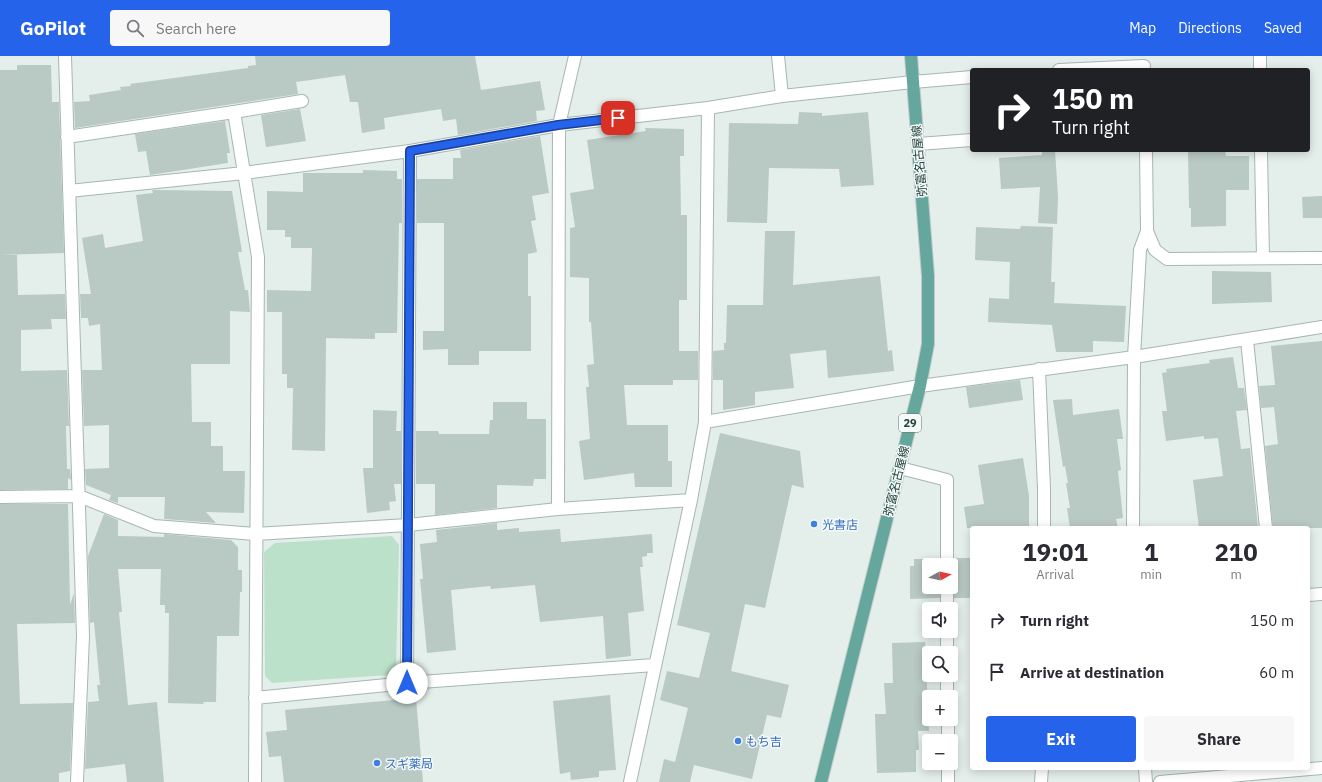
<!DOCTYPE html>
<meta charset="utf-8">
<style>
:root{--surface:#fff;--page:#f7f7f7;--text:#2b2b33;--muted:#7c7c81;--accent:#2563eb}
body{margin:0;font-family:"IBM Plex Sans","Noto Sans JP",sans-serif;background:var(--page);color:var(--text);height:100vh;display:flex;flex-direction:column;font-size:15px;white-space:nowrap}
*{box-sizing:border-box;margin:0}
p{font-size:13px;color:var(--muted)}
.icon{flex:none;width:22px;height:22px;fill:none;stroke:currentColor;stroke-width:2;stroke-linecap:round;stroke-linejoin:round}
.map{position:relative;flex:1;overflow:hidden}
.details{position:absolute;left:970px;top:470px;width:340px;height:244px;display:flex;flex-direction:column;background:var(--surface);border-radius:4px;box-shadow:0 2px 10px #0003}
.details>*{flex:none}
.top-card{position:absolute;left:970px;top:12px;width:340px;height:84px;border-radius:4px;box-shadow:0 2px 10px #0003;background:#202124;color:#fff;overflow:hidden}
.needle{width:26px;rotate:82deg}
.fabs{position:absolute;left:922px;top:502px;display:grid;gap:8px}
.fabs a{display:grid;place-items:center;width:36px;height:36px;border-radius:4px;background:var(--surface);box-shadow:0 2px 10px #0003;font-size:20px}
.pin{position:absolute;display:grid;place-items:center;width:34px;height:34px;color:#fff;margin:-17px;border-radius:8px;box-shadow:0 2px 6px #0006}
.me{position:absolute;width:44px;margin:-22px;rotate:0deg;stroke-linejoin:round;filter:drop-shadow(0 0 3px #0008)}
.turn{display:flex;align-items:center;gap:14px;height:84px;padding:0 16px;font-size:18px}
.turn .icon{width:52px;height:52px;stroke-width:2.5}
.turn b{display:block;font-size:28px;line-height:34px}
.eta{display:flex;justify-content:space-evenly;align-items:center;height:68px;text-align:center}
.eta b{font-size:24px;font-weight:700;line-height:28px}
.button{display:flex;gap:8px;margin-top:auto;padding:8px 16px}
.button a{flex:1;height:46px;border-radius:4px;background:var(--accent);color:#fff;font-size:16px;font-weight:700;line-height:46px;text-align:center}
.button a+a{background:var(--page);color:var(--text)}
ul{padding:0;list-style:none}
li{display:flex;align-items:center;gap:12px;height:52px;padding:0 16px}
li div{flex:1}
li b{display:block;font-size:15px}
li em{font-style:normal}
header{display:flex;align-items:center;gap:24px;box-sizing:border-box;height:56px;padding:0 20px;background:var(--accent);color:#fff}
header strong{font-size:19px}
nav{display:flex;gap:22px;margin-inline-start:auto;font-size:14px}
.search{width:280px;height:36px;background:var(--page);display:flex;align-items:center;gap:10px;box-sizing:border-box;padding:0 14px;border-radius:4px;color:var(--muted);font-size:15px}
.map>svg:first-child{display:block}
.green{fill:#bce1ca}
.building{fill:#b9c9c4}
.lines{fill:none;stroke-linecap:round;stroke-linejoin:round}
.service-casing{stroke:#a6b7b3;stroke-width:14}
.minor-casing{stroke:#a6b7b3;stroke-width:14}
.primary-casing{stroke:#c1cac8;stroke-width:14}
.service{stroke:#fff;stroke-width:12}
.minor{stroke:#fff;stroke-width:12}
.primary{stroke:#66a79d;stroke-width:12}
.route-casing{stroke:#184099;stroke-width:10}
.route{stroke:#2563eb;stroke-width:7}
.shop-dot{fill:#3f7fe0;stroke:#f5faf8;stroke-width:1.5}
.labels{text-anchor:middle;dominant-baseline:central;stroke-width:3;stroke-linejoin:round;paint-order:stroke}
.shield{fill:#f5faf8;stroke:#617874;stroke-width:1}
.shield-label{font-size:11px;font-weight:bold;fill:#22413c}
.street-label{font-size:12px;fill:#22413c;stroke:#f5faf8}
.shop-label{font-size:12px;fill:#366cbe;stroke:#f5faf8;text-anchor:start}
</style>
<header>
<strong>GoPilot</strong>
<div class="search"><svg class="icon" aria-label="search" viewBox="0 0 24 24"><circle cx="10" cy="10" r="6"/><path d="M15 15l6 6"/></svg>Search here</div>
<nav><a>Map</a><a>Directions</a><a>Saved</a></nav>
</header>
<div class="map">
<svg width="1322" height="726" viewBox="0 0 1322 726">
<rect width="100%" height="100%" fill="#e4eeeb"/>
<path class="green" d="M 392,480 L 399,489 L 396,611 L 389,619 L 272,627 L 265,620 L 264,496 L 275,487 Z"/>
<path class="building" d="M 255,0 L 475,0 L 481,34 L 540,25 L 545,54 L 536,55 L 537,65 L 458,79 L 456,63 L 443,65 L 441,53 L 384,62 L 385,73 L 362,77 L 358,46 L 350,46 L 345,19 L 296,26 L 298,38 L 75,72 L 74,46 L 90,45 L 89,39 L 121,34 L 120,31 L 131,30 L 130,28 L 248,12 L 248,10 L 256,9 Z
M 17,9 L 51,9 L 52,46 L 59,46 L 64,197 L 0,199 L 0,14 L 17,14 Z
M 300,53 L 306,85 L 266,91 L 261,59 Z
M 799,56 L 822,57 L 822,60 L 868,56 L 874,129 L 841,131 L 839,113 L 769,112 L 767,167 L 727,166 L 729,67 L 798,68 Z
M 225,65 L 230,97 L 227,97 L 228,107 L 150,119 L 146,95 L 138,96 L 135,78 Z
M 645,72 L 684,73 L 684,100 L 680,100 L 681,159 L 687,159 L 687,244 L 679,244 L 679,295 L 698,295 L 698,324 L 673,324 L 673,329 L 624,329 L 627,369 L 668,369 L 668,405 L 672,405 L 672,431 L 635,431 L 634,417 L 584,424 L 579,385 L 590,383 L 586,331 L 589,331 L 587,309 L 594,308 L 591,266 L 589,266 L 589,222 L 570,221 L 570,172 L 575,171 L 570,137 L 594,133 L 587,84 L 646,75 Z
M 540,80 L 549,137 L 532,140 L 536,164 L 531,165 L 537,196 L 528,198 L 528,240 L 531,240 L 531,295 L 479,295 L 479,309 L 448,309 L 448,293 L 423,294 L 423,275 L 444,275 L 444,167 L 417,167 L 417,123 L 453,123 L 453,102 L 461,102 L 460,94 Z
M 1042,94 L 1055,94 L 1058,141 L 1057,168 L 1038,167 L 1040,131 L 1001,133 L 999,102 L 1042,99 Z
M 1188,94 L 1225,94 L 1226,100 L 1249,100 L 1249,134 L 1226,134 L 1226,170 L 1191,171 L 1191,152 L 1189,152 Z
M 363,114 L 397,115 L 397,123 L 402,123 L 402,167 L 399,167 L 397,277 L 375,277 L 375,283 L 326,282 L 325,395 L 292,394 L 293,332 L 287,332 L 287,318 L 282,318 L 282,256 L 267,256 L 267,234 L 311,235 L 312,192 L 291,192 L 291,181 L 285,181 L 285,174 L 267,174 L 267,135 L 303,136 L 303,117 L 363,117 Z
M 152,134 L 232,135 L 242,196 L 238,196 L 245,234 L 248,234 L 250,256 L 230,255 L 230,308 L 191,308 L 192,366 L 211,366 L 211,390 L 223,390 L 223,415 L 245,415 L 244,457 L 206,456 L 216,467 L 164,463 L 165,441 L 118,441 L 118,447 L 109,444 L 111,439 L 86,429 L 85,413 L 109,412 L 109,369 L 84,370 L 82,314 L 102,314 L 100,268 L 89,270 L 88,262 L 81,262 L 80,238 L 91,238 L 82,182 L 103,178 L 105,192 L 143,185 L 136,139 L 153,137 Z
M 1322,140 L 1322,162 L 1303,162 L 1302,141 Z
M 1021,170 L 1053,171 L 1051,226 L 1055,226 L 1054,247 L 1126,250 L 1124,286 L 1093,285 L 1093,296 L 1056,296 L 1052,269 L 988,266 L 989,242 L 1009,243 L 1010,206 L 975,204 L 976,171 L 1020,173 Z
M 765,175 L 795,175 L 793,229 L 880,220 L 888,295 L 892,294 L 894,315 L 828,322 L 826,294 L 790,298 L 794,332 L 755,336 L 755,349 L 723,354 L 723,324 L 713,324 L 713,295 L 724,294 L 724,287 L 726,287 L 727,249 L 763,249 Z
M 0,199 L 17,199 L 18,239 L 65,238 L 66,263 L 51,263 L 52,273 L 21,274 L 21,315 L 67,314 L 69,370 L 66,370 L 67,413 L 70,413 L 71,424 L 68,422 L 68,433 L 0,434 Z
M 1212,215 L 1271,216 L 1272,246 L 1212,248 Z
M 1322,285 L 1322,472 L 1273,472 L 1265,390 L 1278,388 L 1274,351 L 1261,352 L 1259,330 L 1275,329 L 1271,290 Z
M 1233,301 L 1238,332 L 1244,332 L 1247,354 L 1236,355 L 1241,393 L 1250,392 L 1258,472 L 1199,472 L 1193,424 L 1223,420 L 1218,382 L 1204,383 L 1204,380 L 1166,385 L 1162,355 L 1167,355 L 1162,317 L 1167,316 L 1166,313 L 1210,307 L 1209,304 Z
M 1020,324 L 1023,344 L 969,352 L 966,331 Z
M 1072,343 L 1073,359 L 1119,353 L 1123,383 L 1117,383 L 1121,414 L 1118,415 L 1123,462 L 1116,463 L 1118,472 L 1070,472 L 1067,452 L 1070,452 L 1066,427 L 1068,427 L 1065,410 L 1063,411 L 1053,344 Z
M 493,346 L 527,346 L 527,363 L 546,363 L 546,423 L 534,423 L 533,430 L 497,429 L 497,452 L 435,459 L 435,428 L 416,428 L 416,375 L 438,375 L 439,378 L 489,378 L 490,364 L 493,364 Z
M 373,354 L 397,355 L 396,375 L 401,375 L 401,428 L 394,428 L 396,445 L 389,446 L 390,454 L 367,457 L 363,412 L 373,412 Z
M 720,377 L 800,395 L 804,432 L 792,429 L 765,552 L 745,548 L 731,615 L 789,629 L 781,662 L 767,659 L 752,723 L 694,709 L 690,726 L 659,726 L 664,703 L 675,706 L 688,652 L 660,644 L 667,615 L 699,622 L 710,577 L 677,569 Z
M 1023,402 L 1029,440 L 1029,472 L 967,472 L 964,451 L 984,448 L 978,409 Z
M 0,448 L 68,448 L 70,549 L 74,537 L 75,567 L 17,568 L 20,648 L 73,647 L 70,715 L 59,717 L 59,726 L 0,726 Z
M 104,458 L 118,464 L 118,480 L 164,481 L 164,478 L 231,484 L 238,491 L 238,514 L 242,514 L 242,536 L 240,536 L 239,580 L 217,580 L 216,646 L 203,646 L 204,648 L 168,647 L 169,557 L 165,557 L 165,549 L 160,549 L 161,513 L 118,513 L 122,556 L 119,556 L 128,649 L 157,646 L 164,726 L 127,726 L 125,708 L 85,713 L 88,646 L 99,645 L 97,629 L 100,629 L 94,566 L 90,567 L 88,500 Z
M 497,467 L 497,474 L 519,472 L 519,476 L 560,473 L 561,486 L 652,478 L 653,497 L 647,497 L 647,500 L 642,501 L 643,511 L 640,511 L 644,555 L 628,557 L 631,600 L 606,603 L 603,560 L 540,566 L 535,529 L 491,533 L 490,530 L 451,534 L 456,594 L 427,597 L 420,523 L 423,523 L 420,488 L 437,486 L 436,474 Z
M 954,502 L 972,502 L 972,542 L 954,542 L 954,531 L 951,525 L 951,515 L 954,512 Z
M 914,503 L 940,503 L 940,509 L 929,509 L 929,531 L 940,531 L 940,542 L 910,543 L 910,510 L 914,510 Z
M 925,586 L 929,675 L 918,675 L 919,694 L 916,694 L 916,716 L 877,717 L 875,658 L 886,658 L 884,627 L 893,627 L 892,587 Z
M 610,639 L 616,714 L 599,715 L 599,721 L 571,724 L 570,716 L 560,718 L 553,645 Z
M 416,642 L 423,726 L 284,726 L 281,700 L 269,701 L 266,676 L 287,674 L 285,654 Z"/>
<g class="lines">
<g class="service-casing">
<path id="service" d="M 1260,0 L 1260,14
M 1059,14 L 1144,10
M 913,26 L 972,21
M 234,56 L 302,45
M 918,88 L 972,84
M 1146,94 L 1147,175 L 1155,194 L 1167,203 L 1322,202
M 1261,94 L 1263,202
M 1134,301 L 1140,194 L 1147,175"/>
</g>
<g class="minor-casing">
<path id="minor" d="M 65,0 L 83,580 L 77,726
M 778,0 L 782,40
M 67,81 L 234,56 L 258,201 L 255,726
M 69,135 L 244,117 L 410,95 L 559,69 L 708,52 L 782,40 L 913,26
M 1247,284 L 1266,472
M 1039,313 L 1044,433 L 1044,472
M 705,366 L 920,330 L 1134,301 L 1322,271
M 900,412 L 947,424 L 947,509
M 0,441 L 79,440 L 154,470 L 255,478 L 408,469 L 558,453 L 691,444
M 558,453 L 559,69 L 575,0
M 1133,472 L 1134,301
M 947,531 L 947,553
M 1308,539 L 1322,538
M 947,575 L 947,597
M 947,619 L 947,641
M 407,627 L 410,95
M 255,642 L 407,627 L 654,609
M 948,663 L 948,685
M 948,707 L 948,726
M 1145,712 L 1146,726
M 630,726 L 691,444 L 705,366 L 708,52
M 1041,726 L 1042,712
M 1160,726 L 1322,712"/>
</g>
<g class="primary-casing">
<path id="primary" d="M 821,726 L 920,330 L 928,288 L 928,220 L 911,0"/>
</g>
<use href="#service" class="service"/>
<use href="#minor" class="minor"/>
<use href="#primary" class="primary"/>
</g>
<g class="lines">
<g class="route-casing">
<path id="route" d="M 407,627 L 410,95 L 558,69 L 618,62"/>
</g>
<use href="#route" class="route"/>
</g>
<g class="shop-dot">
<circle cx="814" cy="468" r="4"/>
<circle cx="738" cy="685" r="4"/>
<circle cx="377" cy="707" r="4"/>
</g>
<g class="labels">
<rect class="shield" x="899" y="358" width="22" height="18" rx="3"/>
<g class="shield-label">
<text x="910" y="367">29</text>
</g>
<g class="street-label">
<text transform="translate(919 105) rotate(-95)">弥富名古屋線</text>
<text transform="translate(896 425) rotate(-76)">弥富名古屋線</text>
</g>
<g class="shop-label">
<text x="822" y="468">光書店</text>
<text x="746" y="685">もち吉</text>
<text x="385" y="707">スギ薬局</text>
</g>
</g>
</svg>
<div class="fabs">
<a><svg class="needle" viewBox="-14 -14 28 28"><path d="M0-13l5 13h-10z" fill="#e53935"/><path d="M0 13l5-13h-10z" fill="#7c7c81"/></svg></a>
<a><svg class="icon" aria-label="sound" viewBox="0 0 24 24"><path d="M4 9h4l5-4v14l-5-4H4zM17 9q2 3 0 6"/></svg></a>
<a><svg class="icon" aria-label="search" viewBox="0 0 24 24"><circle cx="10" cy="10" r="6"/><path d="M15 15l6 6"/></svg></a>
<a>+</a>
<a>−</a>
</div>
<div class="pin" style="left:618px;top:62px;background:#d93025"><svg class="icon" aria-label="arrive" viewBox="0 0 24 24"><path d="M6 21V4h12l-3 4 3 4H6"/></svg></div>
<svg class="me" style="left:407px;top:627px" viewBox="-20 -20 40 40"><circle r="19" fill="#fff"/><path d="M0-13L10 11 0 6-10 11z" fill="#2563eb"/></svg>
<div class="top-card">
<div class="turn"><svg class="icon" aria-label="right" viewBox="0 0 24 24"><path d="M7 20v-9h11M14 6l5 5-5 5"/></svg><div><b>150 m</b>Turn right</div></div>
</div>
<section class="details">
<div class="eta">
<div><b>19:01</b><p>Arrival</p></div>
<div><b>1</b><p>min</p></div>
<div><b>210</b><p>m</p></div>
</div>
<ul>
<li><svg class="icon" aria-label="right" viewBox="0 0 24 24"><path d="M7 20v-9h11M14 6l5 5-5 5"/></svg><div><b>Turn right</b></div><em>150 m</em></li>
<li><svg class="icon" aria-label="arrive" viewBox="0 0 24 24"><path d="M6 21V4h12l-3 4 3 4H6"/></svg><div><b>Arrive at destination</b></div><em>60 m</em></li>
</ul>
<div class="button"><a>Exit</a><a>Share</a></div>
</section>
</div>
